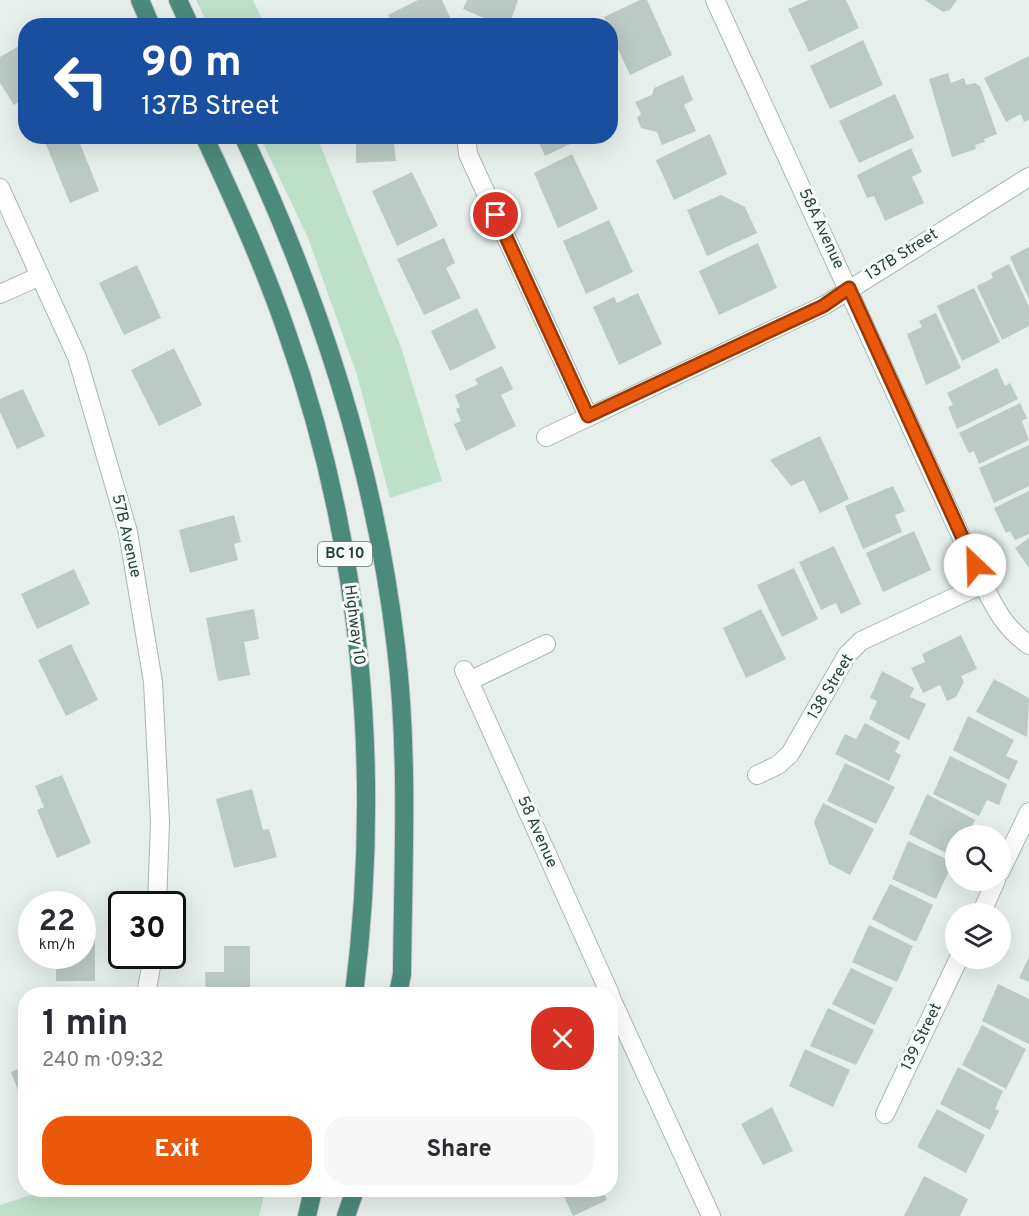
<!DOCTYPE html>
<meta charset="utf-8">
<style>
:root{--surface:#fff;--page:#f7f7f7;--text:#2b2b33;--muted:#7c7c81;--accent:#ea580c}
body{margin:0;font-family:Overpass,sans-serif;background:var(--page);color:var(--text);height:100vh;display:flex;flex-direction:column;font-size:22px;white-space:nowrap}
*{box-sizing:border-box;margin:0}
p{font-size:20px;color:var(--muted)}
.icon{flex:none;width:33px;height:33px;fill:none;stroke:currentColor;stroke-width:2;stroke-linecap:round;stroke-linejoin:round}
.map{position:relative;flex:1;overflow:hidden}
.side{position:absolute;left:18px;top:987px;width:600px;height:210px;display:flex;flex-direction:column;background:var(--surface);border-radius:24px;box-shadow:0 6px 24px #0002}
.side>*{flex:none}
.top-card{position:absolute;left:18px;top:18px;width:600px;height:126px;border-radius:24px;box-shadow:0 6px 24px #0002;background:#1a4fa0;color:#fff;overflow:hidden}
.controls{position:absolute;left:945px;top:825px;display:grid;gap:12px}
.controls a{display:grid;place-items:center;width:66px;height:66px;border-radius:50%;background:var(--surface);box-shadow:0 6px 24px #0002;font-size:30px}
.speed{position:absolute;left:18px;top:891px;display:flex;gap:12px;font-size:30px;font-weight:700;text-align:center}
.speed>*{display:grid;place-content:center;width:78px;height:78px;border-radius:50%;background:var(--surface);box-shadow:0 6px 24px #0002;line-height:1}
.speed small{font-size:15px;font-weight:400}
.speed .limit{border:3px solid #111;border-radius:9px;background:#fff;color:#111}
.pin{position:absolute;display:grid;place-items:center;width:51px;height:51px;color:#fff;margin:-26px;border:3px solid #fff;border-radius:50%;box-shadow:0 2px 6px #0007}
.me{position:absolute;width:66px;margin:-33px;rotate:336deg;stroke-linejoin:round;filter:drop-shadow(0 0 4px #0008)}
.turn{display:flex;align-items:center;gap:21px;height:126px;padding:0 24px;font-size:27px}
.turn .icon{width:78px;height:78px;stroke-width:2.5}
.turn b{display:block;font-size:42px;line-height:51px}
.round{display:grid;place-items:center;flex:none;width:63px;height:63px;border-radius:24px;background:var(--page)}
.summary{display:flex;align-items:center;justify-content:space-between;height:102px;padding:0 24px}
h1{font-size:36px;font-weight:700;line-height:45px}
.primary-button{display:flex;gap:12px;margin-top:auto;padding:12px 24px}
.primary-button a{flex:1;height:69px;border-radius:24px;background:var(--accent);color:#fff;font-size:24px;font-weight:700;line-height:69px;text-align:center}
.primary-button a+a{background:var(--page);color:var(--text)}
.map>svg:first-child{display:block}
.green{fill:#bfe0c8}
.building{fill:#bbcac4}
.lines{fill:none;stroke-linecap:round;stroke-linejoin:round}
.minor-casing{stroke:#a8b8b2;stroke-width:20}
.trunk-casing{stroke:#c2cac8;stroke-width:20}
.minor{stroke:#fff;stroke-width:18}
.trunk{stroke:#4c8a7c;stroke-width:18}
.route-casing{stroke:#983908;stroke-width:15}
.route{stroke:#ea580c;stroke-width:10}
.labels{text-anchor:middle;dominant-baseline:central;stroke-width:6;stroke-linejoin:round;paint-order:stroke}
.shield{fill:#f7fbf9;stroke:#637a73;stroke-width:1.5}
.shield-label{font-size:15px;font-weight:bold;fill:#24423a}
.street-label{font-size:16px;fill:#24423a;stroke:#f7fbf9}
</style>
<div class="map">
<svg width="1029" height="1216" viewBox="0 0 1029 1216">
<rect width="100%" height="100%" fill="#e6efeb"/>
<path class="green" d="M 196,0 L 253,0 L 265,25 L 208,25 Z
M 260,137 L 317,137 L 401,347 L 442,481 L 390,498 L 357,375 L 308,238 Z
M 46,1190 L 265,1190 L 259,1216 L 0,1216 L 0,1205 Z"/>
<path class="building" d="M 418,0 L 442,0 L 454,26 L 393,26 L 388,15 Z
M 467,0 L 518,0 L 509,26 L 502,26 L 463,9 Z
M 640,0 L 647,0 L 672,55 L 630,75 L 610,32 L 610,26 L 608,26 L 604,17 Z
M 809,0 L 846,0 L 859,28 L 809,52 L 788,9 Z
M 925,0 L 957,0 L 950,10 L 943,12 Z
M 863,40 L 883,85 L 830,109 L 810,66 Z
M 26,42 L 26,98 L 14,105 L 0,83 L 0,57 Z
M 1029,56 L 1029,120 L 1024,122 L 1021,114 L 1006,122 L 984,78 Z
M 948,73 L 951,83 L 964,78 L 966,85 L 975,83 L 980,86 L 997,134 L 984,139 L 985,142 L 975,145 L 976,149 L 952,157 L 929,79 Z
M 683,75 L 693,100 L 684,105 L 696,131 L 662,145 L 657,132 L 641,128 L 637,118 L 641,114 L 635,102 L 652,95 L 654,88 Z
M 895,94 L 914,138 L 859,163 L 839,121 Z
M 710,134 L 727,174 L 674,200 L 656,160 Z
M 59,136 L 77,136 L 99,191 L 70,203 L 45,142 Z
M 345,136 L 393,136 L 396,161 L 356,163 L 356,139 L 345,139 Z
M 536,136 L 587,136 L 545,156 Z
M 911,148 L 922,172 L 912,177 L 924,203 L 885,221 L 874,196 L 867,198 L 857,175 Z
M 572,154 L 598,209 L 558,228 L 534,173 Z
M 412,172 L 438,226 L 397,246 L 372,191 Z
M 721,195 L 745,207 L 757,233 L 707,256 L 687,210 Z
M 609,220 L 633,272 L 586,294 L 563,241 Z
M 444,238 L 455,263 L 446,268 L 461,298 L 424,315 L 397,259 Z
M 758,243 L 777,288 L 719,315 L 699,271 Z
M 1029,247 L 1029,299 L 1010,257 Z
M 1009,264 L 1029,307 L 1029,326 L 1002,340 L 977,286 L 993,278 L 991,273 Z
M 137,265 L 161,318 L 124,335 L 99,283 Z
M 974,288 L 1000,342 L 962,361 L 937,306 Z
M 638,293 L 662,344 L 619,365 L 593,307 L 614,297 L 617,303 Z
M 477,308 L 496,348 L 450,371 L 431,331 Z
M 936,313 L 961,368 L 926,385 L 907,334 L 922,327 L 919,321 Z
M 174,348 L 202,405 L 159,426 L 131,370 Z
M 502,366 L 513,389 L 501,395 L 516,426 L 466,451 L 454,424 L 461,421 L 456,409 L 460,407 L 455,395 L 478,384 L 475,379 Z
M 997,368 L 1005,386 L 1010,383 L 1018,399 L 957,429 L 948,407 L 953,405 L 947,393 Z
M 23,389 L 45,436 L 17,449 L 0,412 L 0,399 Z
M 1020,403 L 1027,418 L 1022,421 L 1029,440 L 979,464 L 974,451 L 969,453 L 959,433 Z
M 820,436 L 849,499 L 820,513 L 804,480 L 791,486 L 770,460 Z
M 1029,445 L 1029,486 L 994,503 L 979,468 Z
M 893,486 L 905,511 L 895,515 L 902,532 L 863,549 L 845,506 Z
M 1029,491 L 1029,534 L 1015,540 L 1010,531 L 1006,533 L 994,508 Z
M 234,515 L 241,542 L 234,544 L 238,560 L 190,573 L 179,530 Z
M 914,531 L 931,570 L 883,592 L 866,553 Z
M 1029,538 L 1029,568 L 1015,548 Z
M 834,546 L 861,604 L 841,614 L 836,603 L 821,610 L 799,562 Z
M 794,568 L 818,619 L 782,637 L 757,585 Z
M 74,569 L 90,604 L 37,629 L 21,594 Z
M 254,609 L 259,639 L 244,642 L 250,675 L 218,681 L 206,618 Z
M 761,609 L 786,659 L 746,678 L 723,628 Z
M 961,635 L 977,669 L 961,676 L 964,682 L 956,697 L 947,701 L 940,685 L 923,693 L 911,668 L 925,662 L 922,654 Z
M 71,644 L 98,700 L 66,716 L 38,660 Z
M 882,671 L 914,688 L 910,697 L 926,704 L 909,740 L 869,719 L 877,701 L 870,698 Z
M 994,679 L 1029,698 L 1027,737 L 976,712 Z
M 968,716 L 1014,740 L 1006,756 L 1018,761 L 1009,780 L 953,750 Z
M 865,723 L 900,742 L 895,752 L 901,755 L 889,781 L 835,754 L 845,734 L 856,739 Z
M 950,756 L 1007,784 L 999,805 L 987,800 L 979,816 L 933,794 Z
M 845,763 L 895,787 L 876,824 L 827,801 Z
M 62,775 L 91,843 L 57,858 L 37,810 L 44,807 L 35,786 Z
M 252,789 L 263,830 L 269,829 L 277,857 L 234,868 L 216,799 Z
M 927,794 L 975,820 L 967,836 L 956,836 L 956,858 L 909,834 Z
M 823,803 L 874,829 L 850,875 L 829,864 L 814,822 Z
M 908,841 L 953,862 L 936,899 L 892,879 Z
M 890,884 L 933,905 L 916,942 L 872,919 Z
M 82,924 L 95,924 L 95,981 L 56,981 L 56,956 L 82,956 Z
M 869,925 L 913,946 L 897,982 L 852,962 Z
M 224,946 L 250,946 L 250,994 L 206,994 L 205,972 L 224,972 Z
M 1029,957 L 1029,982 L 1019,978 Z
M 851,968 L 893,988 L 875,1025 L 832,1004 Z
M 998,984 L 1029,999 L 1029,1044 L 982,1021 Z
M 828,1008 L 874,1030 L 856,1065 L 810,1046 Z
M 982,1025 L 1026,1049 L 1006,1089 L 962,1065 Z
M 805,1049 L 850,1070 L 833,1107 L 789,1086 Z
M 26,1066 L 26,1108 L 25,1108 L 11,1072 Z
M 958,1067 L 1003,1091 L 995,1109 L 999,1111 L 990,1130 L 940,1104 Z
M 772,1107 L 793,1151 L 763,1165 L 741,1124 Z
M 937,1109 L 985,1135 L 966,1173 L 917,1147 Z
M 924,1176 L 968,1199 L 960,1216 L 904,1216 Z
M 561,1190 L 602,1190 L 607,1200 L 573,1216 Z"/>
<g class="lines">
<g class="minor-casing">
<path id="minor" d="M 715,0 L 983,584 C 995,609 1006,629 1029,645
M 466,136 L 468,154 L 588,416
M 0,188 L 77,357 L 128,532 L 153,682 L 160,822 L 157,904
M 0,294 L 40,276
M 546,437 L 825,305 L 1029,177
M 464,670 L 610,994
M 469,681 L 546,644
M 757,775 L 778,765 L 790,754 L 847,655 L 861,641 L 983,584
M 1000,872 L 1029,812
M 981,914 L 996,880
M 146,994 L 153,956
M 610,996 L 711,1216
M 885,1114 L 959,958"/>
</g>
<g class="trunk-casing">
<path id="trunk" d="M 140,0 L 151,26
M 178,0 L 190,26
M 204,136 C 234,200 264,266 287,333 C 362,545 382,772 354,994
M 243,136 C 320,299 375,468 396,647 C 409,755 403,866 402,974 L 398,994
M 307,1216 L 313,1190
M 346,1216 L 355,1190"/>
</g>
<use href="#minor" class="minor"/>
<use href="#trunk" class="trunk"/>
</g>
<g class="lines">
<g class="route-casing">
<path id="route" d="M 496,215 L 588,416 L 823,306 L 849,288 L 975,565"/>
</g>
<use href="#route" class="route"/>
</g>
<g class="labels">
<rect class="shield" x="318" y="542" width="54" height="24" rx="4.5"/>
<g class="shield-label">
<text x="345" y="554">BC 10</text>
</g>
<g class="street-label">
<text transform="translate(821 229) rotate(65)">58A Avenue</text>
<text transform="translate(902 255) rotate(-32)">137B Street</text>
<text transform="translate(126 536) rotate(77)">57B Avenue</text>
<text transform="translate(354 625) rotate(83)">Highway 10</text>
<text transform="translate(831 687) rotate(-59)">138 Street</text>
<text transform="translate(537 832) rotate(66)">58 Avenue</text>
<text transform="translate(922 1037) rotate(-64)">139 Street</text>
</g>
</g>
</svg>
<div class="controls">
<a><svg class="icon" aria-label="search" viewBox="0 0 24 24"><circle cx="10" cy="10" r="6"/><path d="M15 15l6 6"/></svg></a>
<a><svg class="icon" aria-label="layers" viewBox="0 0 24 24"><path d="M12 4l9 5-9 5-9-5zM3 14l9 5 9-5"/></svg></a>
</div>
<div class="speed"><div>22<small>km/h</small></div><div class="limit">30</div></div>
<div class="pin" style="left:496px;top:215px;background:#d93025"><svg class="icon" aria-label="arrive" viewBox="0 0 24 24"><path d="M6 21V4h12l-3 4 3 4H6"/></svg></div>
<svg class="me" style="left:975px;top:565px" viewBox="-20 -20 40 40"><circle r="19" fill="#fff"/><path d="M0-13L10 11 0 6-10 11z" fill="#ea580c"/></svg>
<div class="top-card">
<div class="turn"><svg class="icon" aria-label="left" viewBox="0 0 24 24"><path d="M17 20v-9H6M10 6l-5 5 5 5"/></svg><div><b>90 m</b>137B Street</div></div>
</div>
<section class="side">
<div class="summary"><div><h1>1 min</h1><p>240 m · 09:32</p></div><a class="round" style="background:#d93025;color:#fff"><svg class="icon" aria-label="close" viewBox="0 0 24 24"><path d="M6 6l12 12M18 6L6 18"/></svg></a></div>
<div class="primary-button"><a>Exit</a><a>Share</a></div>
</section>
</div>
